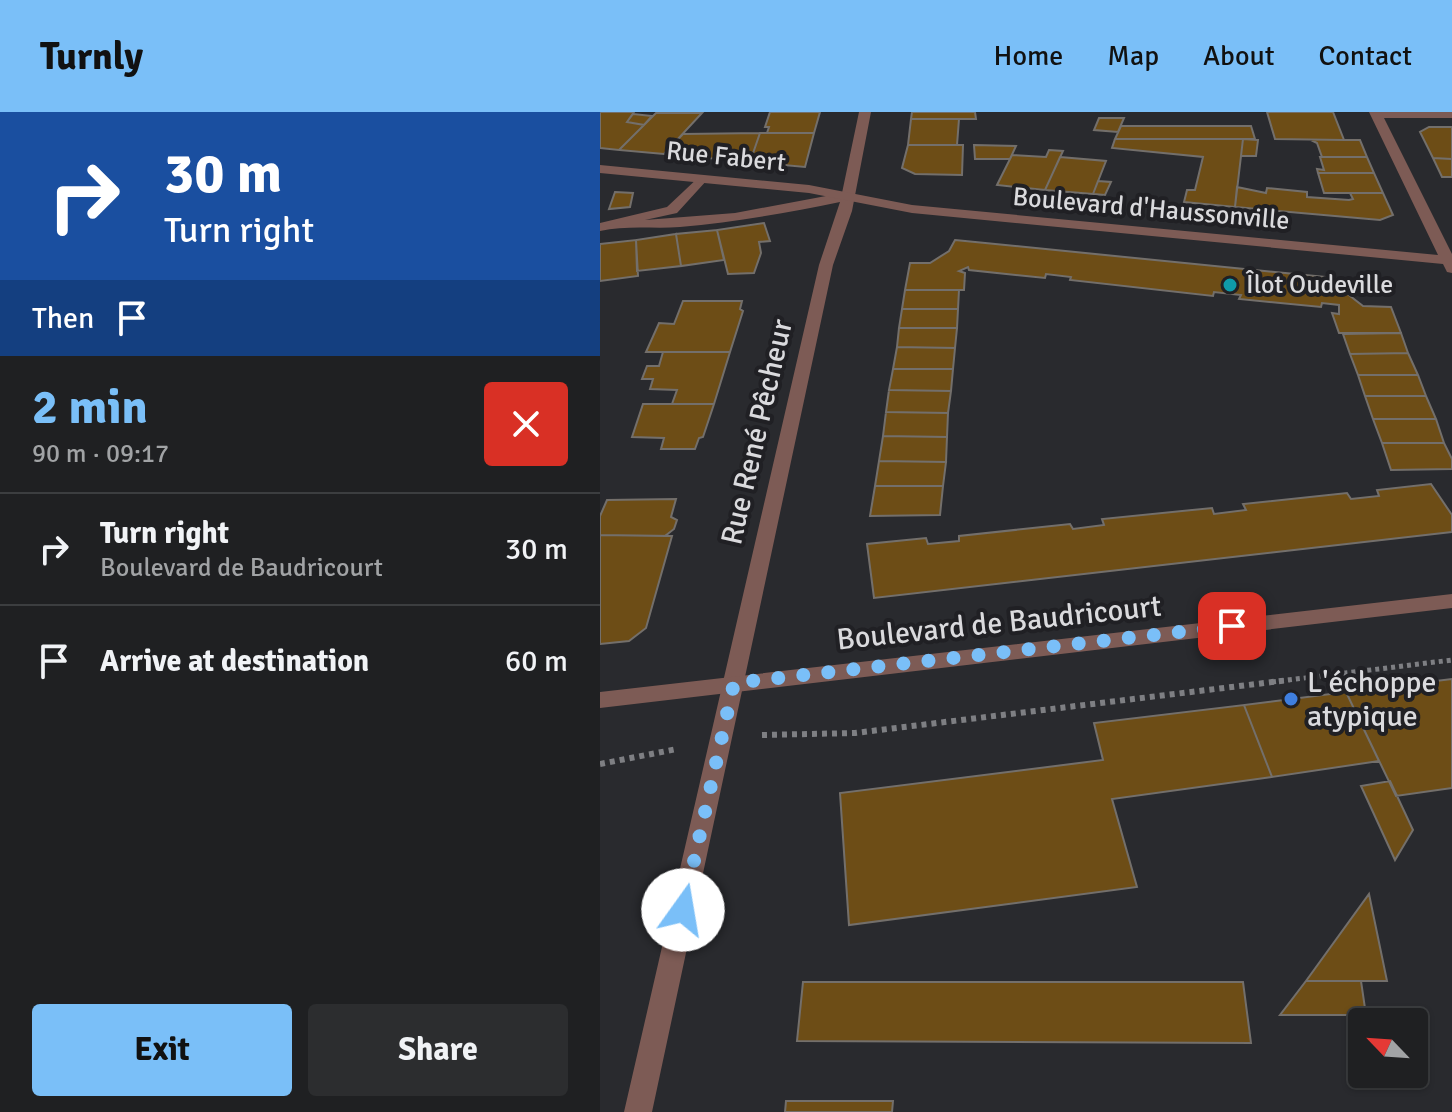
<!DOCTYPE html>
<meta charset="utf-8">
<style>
:root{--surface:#1f2022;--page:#2c2d2f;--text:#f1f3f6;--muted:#a1a3a5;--line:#3c3e40;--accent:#7abff8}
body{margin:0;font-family:Signika,sans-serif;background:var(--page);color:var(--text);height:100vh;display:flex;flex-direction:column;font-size:30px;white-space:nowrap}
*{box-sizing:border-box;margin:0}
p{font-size:26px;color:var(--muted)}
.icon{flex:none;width:44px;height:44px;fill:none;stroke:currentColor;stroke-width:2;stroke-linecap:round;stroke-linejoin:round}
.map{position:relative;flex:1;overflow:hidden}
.panel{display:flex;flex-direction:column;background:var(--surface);width:600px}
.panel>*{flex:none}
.hud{background:#1a4fa0;color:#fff;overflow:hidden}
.needle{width:52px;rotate:295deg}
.buttons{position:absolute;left:748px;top:896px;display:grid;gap:16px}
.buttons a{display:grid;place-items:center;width:80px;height:80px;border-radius:8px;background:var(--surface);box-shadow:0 2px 6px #0004,0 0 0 2px var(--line);font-size:40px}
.pin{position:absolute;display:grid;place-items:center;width:68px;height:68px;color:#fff;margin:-34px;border-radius:16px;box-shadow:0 4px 12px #0006}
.me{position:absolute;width:88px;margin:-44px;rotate:13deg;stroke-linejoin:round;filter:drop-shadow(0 0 6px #0008)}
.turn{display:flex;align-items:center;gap:28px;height:168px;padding:0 32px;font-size:36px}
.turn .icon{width:104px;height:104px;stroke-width:2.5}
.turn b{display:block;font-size:56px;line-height:68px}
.then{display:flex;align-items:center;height:76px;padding:0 32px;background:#0003;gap:16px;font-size:30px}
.round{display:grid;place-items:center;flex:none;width:84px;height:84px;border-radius:8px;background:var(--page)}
.overview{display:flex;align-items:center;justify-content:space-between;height:136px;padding:0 32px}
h1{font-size:48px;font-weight:700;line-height:60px;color:var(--accent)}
.primary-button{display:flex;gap:16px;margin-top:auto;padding:16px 32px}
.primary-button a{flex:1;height:92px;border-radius:8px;background:var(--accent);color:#111;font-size:32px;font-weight:700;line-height:92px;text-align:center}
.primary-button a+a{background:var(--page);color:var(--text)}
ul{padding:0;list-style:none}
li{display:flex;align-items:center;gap:24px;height:112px;padding:0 32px;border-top:2px solid var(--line)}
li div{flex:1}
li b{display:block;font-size:30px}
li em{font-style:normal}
header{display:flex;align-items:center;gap:48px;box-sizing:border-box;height:112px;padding:0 40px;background:var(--accent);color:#111}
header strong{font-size:38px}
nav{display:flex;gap:44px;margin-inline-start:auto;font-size:28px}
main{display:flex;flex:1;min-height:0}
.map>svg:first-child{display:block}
.building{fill:#6d4d16;stroke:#736f6b;stroke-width:2}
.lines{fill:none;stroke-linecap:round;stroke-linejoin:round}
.path-far1{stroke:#7e7f83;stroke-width:5;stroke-dasharray:4 4;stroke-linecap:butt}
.path{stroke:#7e7f83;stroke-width:6;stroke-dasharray:5 5;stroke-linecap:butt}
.minor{fill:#7d5b55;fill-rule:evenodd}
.tertiary{fill:#7d5b55;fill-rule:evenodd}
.route{stroke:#7abff8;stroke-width:14;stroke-dasharray:0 25.2}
.culture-dot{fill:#0f9aa8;stroke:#202024;stroke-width:3}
.shop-dot{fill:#3f7fe0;stroke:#202024;stroke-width:3}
.labels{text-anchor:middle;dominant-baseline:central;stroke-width:8;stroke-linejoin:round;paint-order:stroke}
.far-street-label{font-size:26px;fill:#dadadd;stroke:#202024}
.far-poi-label{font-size:26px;fill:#dadadd;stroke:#202024;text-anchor:start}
.street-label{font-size:30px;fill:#dadadd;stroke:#202024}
.poi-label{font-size:30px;fill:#dadadd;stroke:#202024;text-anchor:start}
</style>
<header>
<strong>Turnly</strong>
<nav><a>Home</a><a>Map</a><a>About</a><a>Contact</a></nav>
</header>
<main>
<section class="panel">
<div class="hud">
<div class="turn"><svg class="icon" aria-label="right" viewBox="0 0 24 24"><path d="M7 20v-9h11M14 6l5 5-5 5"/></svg><div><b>30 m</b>Turn right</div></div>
<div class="then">Then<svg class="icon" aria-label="arrive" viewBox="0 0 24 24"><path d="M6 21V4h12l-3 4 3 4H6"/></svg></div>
</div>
<div class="overview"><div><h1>2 min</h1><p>90 m · 09:17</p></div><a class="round" style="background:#d93025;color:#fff"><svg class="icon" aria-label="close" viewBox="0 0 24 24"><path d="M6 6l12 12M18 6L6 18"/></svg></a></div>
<ul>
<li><svg class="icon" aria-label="right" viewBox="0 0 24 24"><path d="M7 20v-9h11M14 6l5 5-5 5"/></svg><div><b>Turn right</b><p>Boulevard de Baudricourt</p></div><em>30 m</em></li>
<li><svg class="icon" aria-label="arrive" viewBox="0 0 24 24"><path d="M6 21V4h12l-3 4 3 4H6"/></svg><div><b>Arrive at destination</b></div><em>60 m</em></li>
</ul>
<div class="primary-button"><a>Exit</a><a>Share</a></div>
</section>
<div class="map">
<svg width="852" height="1000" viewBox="0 0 852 1000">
<rect width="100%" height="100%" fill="#292a2e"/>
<path class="building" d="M 0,0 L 34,0 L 27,10 L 44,13 L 19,38 L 0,36 Z
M 170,0 L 220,0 L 214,21 L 167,21 L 169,15 L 165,15 Z
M 312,0 L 375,0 L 376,7 L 311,7 Z
M 667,0 L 733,0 L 744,28 L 675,27 Z
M 56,1 L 102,1 L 64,42 L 19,38 Z
M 33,2 L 52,4 L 44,13 L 27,10 Z
M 499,6 L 524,6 L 518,20 L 494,18 Z
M 311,7 L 359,7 L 357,33 L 308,33 Z
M 521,14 L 651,14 L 655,27 L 515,27 Z
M 829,15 L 852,15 L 852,47 L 833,46 L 820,20 Z
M 160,21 L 150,50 L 64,42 L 83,22 Z
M 160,21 L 214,21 L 205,55 L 150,50 Z
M 515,27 L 643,27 L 635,95 L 584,90 L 587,78 L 595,78 L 603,45 L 512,36 Z
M 643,27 L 658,28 L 656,44 L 641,44 Z
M 711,28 L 760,28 L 767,45 L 722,45 L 717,31 Z
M 308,33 L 363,33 L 362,63 L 315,62 L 302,56 Z
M 374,33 L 416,34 L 410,47 L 375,47 Z
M 449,38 L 463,39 L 445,78 L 397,73 L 412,43 L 446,45 Z
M 460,45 L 506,49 L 493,82 L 445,78 Z
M 720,45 L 767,45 L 774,61 L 718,61 L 717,57 L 724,58 Z
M 833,46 L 852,47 L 852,65 L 842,65 Z
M 718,61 L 774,61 L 783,81 L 724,81 Z
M 498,69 L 511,70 L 505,83 L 493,82 Z
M 637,75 L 666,81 L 667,76 L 707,80 L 707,85 L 749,88 L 753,87 L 750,81 L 783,81 L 793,103 L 780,108 L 635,95 Z
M 15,80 L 33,81 L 30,95 L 9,97 Z
M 164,111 L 170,129 L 159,130 L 161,141 L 154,161 L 128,162 L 117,118 Z
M 117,118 L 124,148 L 81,154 L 76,122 Z
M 76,122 L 81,154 L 37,159 L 36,128 Z
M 36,128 L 38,164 L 0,169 L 0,132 Z
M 355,128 L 745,167 L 745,180 L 763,194 L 791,195 L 801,221 L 739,221 L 732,201 L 739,202 L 739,193 L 722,191 L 721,195 L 639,187 L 641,183 L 614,180 L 613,184 L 470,168 L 471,165 L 446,162 L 445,166 L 369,158 L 368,155 L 359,159 L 365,161 L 364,178 L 305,178 L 310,151 L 330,151 L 349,139 Z
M 305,178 L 359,178 L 358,197 L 302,197 Z
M 83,189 L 142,189 L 140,197 L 143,199 L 130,240 L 46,240 L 59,211 L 74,212 Z
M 302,197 L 358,197 L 357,216 L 299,216 Z
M 299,216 L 357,216 L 355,236 L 297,235 Z
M 801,221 L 808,241 L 750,242 L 743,222 Z
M 297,235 L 355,236 L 353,257 L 293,257 Z
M 63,240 L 130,240 L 114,292 L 72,292 L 77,278 L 50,277 L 53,267 L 42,267 L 47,254 L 59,254 Z
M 808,241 L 818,263 L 758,263 L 750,242 Z
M 293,257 L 353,257 L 351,279 L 289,278 Z
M 758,263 L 818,263 L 826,284 L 765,284 Z
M 289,278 L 351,279 L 348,301 L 286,300 Z
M 765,284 L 826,284 L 836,307 L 773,307 Z
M 43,292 L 114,292 L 103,325 L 99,326 L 95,337 L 61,337 L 64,326 L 32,325 Z
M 286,300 L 348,301 L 347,325 L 283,324 Z
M 773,307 L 836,307 L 844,331 L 782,331 Z
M 283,324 L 347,325 L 346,350 L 279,349 Z
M 782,331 L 844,331 L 852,347 L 852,357 L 791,358 Z
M 279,349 L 346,350 L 343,374 L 275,374 Z
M 831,372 L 852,403 L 852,420 L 274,486 L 267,432 L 326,426 L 328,432 L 359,429 L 359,424 L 470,412 L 473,417 L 504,413 L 502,407 L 612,396 L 614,402 L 646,398 L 643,392 L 747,381 L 751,387 L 779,384 L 777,378 Z
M 275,374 L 343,374 L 340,403 L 270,404 Z
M 76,387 L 71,405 L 77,408 L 74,417 L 65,424 L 0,423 L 0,404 L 7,388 Z
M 0,423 L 72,424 L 46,516 L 29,529 L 0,532 Z
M 852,567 L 852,676 L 796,684 L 746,580 Z
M 746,580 L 779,649 L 672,665 L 644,593 Z
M 644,593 L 672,665 L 512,687 L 537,775 L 249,813 L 240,681 L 503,648 L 494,611 Z
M 790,669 L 813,718 L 795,748 L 761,674 Z
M 769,782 L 787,869 L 706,869 Z
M 706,869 L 761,869 L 766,903 L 680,903 Z
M 203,870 L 643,870 L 651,931 L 197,929 Z
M 186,989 L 293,989 L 292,1000 L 185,1000 Z"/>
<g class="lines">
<path class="path-far1" d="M 672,570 L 852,548"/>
<path class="path" d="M 162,623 L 255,621 L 689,568
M 0,652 L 77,637"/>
<path class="minor" d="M 259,0 L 271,0 L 252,99 L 233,153 L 52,1000 L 24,1000 L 219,153 L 240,90 C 187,101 134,110 80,115 C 54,117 25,113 0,119 L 0,111 L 67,95 L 101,63 L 108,67 L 77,101 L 45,108 L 135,101 L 242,81 Z
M 772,0 L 852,0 L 852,6 L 777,6 L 773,5 Z"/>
<path class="tertiary" d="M 769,0 L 781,0 L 852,142 L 852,161 L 847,160 L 843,152 L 312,101 L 209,81 L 0,61 L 0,53 L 209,73 L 312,93 L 838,143 Z
M 852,482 L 852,496 L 0,596 L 0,580 Z"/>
</g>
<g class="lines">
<path class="route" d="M 83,798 L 134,571 L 632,514"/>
</g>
<circle class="culture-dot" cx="630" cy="173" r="8"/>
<circle class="shop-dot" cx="691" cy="587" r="8"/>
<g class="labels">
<g class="far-street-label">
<text transform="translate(126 45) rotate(6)">Rue Fabert</text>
<text transform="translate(551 97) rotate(5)">Boulevard d'Haussonville</text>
</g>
<g class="far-poi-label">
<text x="646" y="173">Îlot Oudeville</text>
</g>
<g class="street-label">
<text transform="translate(157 320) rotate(-77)">Rue René Pêcheur</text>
<text transform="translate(399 511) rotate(-6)">Boulevard de Baudricourt</text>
</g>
<g class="poi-label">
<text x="707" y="570">L'échoppe<tspan x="707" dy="34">atypique</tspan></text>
</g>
</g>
</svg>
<div class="buttons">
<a><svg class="needle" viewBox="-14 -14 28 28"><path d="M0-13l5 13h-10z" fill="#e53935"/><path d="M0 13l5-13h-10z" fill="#a1a3a5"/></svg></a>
</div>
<div class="pin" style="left:632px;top:514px;background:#d93025"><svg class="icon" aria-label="arrive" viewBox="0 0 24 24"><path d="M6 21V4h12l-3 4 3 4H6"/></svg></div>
<svg class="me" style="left:83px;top:798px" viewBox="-20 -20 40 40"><circle r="19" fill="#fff"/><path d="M0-13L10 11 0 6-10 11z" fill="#7abff8"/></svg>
</div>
</main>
